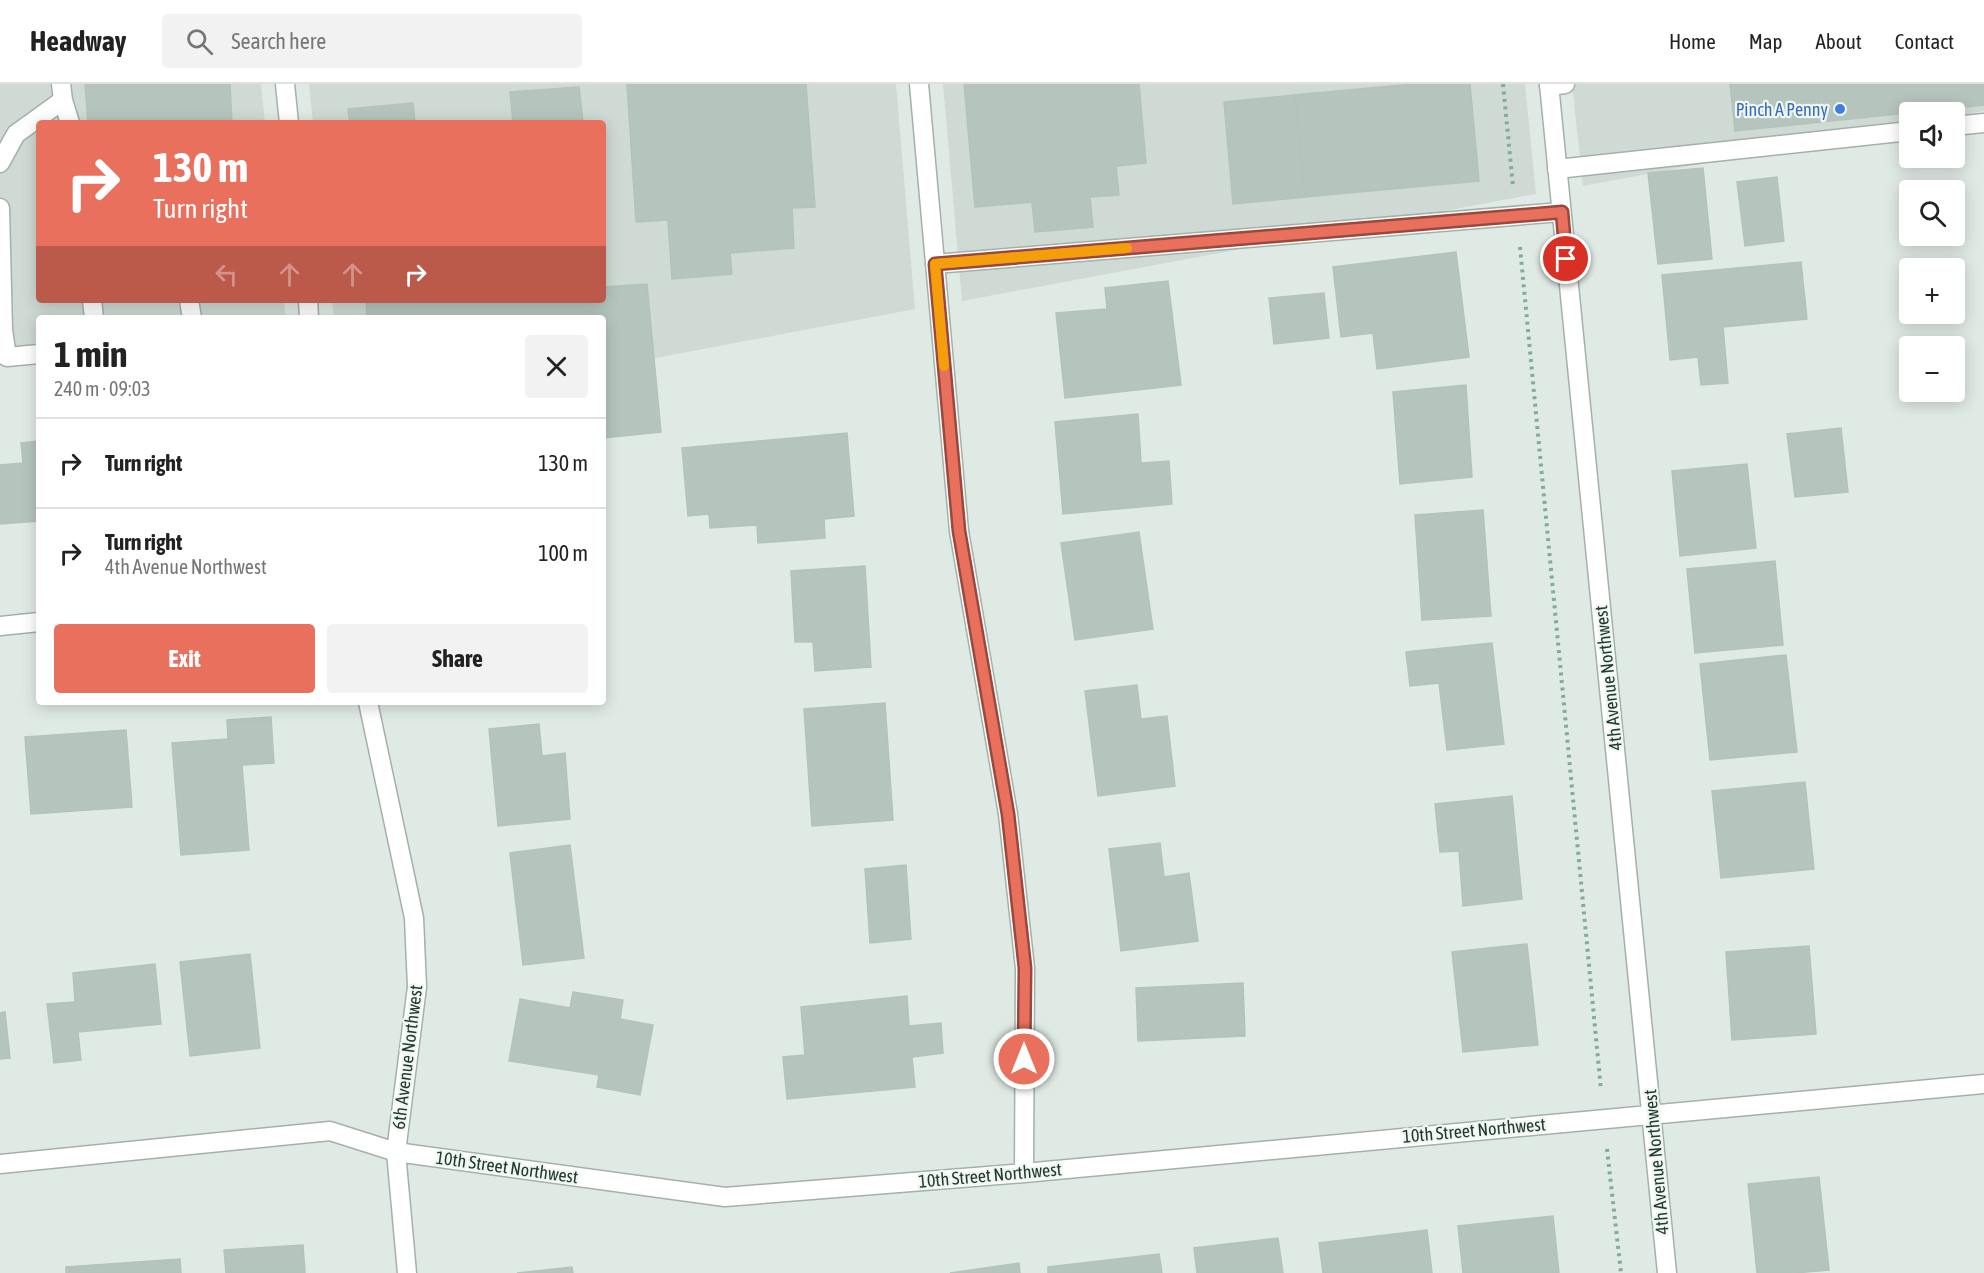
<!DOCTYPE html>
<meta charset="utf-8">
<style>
:root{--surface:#fff;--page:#f2f2f2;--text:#222;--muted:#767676;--line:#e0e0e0;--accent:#ea705e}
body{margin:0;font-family:"Asap Condensed",sans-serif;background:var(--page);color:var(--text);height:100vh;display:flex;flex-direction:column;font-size:22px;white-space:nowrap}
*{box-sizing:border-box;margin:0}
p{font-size:20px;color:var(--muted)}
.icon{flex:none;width:33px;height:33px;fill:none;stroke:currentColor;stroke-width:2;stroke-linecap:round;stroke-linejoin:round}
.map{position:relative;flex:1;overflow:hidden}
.sheet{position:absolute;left:36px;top:231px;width:570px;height:390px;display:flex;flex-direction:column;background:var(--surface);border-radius:6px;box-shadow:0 3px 15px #0003}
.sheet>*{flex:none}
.banner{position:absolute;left:36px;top:36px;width:570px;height:183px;border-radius:6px;box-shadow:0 3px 15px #0003;background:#ea705e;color:#fff;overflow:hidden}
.fabs{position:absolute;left:1899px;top:18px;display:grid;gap:12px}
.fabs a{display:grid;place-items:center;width:66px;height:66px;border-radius:6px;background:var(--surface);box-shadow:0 3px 15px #0003;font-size:30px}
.pin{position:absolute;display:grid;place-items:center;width:51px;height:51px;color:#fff;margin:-26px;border:3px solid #fff;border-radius:50%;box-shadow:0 2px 6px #0007}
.me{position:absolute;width:66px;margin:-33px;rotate:0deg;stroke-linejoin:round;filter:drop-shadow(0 0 4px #0008)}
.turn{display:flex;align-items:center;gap:21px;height:126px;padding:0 18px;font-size:27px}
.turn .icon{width:78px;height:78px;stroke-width:2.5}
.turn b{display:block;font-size:42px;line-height:51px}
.lanes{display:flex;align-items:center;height:57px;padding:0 18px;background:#0003;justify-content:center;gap:30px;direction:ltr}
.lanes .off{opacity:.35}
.round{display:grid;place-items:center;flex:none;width:63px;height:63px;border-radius:6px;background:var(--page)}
.overview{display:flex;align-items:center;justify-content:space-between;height:102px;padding:0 18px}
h1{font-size:36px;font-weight:700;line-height:45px}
.action{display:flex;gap:12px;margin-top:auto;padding:12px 18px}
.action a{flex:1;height:69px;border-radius:6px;background:var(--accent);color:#fff;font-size:24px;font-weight:700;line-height:69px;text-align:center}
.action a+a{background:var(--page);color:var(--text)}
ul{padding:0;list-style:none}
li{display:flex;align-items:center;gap:18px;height:90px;padding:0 18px;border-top:2px solid var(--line)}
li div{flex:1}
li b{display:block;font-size:22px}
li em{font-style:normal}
header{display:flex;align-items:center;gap:36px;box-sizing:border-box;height:84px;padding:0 30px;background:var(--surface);border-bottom:2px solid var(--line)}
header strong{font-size:28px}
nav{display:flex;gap:33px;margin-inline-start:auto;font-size:21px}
.search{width:420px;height:54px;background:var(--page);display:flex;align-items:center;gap:15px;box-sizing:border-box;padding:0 21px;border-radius:6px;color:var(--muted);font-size:22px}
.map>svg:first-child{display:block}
.built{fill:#cedad3}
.building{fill:#b5c5bd;stroke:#b3c3ba;stroke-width:1.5}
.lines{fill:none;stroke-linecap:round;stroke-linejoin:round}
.service-casing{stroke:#a3b1aa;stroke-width:21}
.minor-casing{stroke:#a3b1aa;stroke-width:21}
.path{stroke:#82ac9a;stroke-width:4;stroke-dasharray:3 4.5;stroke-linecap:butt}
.service{stroke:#fff;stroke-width:18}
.minor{stroke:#fff;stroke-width:18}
.route-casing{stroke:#98493d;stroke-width:15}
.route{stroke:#ea705e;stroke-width:10}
.slow{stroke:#f59e0b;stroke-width:10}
.shop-dot{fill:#3f7fe0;stroke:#f0f7f3;stroke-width:2}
.labels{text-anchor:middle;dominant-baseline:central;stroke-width:4.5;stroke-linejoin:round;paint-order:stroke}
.shop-label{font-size:18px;fill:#366cbe;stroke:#f0f7f3;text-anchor:end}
.street-label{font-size:18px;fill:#223930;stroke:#f0f7f3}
</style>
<header>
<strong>Headway</strong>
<div class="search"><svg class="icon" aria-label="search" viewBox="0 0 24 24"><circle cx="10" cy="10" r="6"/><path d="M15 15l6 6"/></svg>Search here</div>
<nav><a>Home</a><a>Map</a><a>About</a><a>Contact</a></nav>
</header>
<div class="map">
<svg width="1984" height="1189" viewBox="0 0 1984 1189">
<rect width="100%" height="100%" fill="#e0eae4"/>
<path class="built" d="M 0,0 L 261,0 L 265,39 L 39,39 L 39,216 L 284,216 L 286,234 L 39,234 L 39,268 L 0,272 Z
M 309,0 L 896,0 L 915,225 L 603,284 L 603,234 L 334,234 L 332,216 L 603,216 L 603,39 L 313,39 Z
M 943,0 L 1525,0 L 1536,110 L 962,217 Z
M 1572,0 L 1984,0 L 1984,27 L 1955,32 L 1954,28 L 1910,28 L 1909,41 L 1583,102 Z"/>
<path class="building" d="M 85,0 L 230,0 L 232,39 L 88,39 Z
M 627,0 L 806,0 L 815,123 L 792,124 L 794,164 L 730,169 L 732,190 L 672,195 L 668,136 L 636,138 Z
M 964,0 L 1139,0 L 1146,79 L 1116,82 L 1119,111 L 1090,113 L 1093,143 L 1035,148 L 1032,118 L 975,123 Z
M 1413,0 L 1470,0 L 1479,97 L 1305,113 L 1295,11 Z
M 1730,0 L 1984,0 L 1984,21 L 1735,47 Z
M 579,3 L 583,39 L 513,39 L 510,8 Z
M 1295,11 L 1305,113 L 1233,120 L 1224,18 Z
M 413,19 L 415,39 L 350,39 L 348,25 Z
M 1703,84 L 1712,175 L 1658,180 L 1648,89 Z
M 1777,93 L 1784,157 L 1745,162 L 1737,98 Z
M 1456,168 L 1469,273 L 1377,285 L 1373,249 L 1341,253 L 1333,183 Z
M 1801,178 L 1807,235 L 1723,243 L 1728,299 L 1701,301 L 1698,273 L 1670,276 L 1662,191 Z
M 1168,197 L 1181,301 L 1065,314 L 1056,229 L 1107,225 L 1105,204 Z
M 647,200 L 661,348 L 603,354 L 603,234 L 367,234 L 366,216 L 603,216 L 603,203 Z
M 1324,209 L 1329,254 L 1274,260 L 1269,214 Z
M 1466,301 L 1472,393 L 1400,400 L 1393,308 Z
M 1138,330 L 1141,379 L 1169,377 L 1172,420 L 1063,430 L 1055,338 Z
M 1841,344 L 1848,408 L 1795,413 L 1787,350 Z
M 847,349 L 854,432 L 824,435 L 825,454 L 758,459 L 757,441 L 710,444 L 709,430 L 688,432 L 682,364 Z
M 39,357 L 39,437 L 0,440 L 0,381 L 23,379 L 21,359 Z
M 1747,380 L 1756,464 L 1680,472 L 1672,387 Z
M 1483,426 L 1491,532 L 1422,536 L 1415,431 Z
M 1139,448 L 1153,545 L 1075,556 L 1061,459 Z
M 1775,477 L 1783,561 L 1695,569 L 1687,485 Z
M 865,482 L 871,583 L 815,587 L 813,558 L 795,558 L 791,487 Z
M 1492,559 L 1504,660 L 1447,666 L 1439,599 L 1410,602 L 1406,568 Z
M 1786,571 L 1797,668 L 1710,676 L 1700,580 Z
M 1137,601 L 1141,635 L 1167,632 L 1175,702 L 1098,712 L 1085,607 Z
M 885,619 L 893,736 L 812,742 L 804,625 Z
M 271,633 L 274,679 L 242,681 L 249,766 L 181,771 L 172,659 L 228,655 L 227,636 Z
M 539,640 L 542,672 L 565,669 L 570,735 L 498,742 L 489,645 Z
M 126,646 L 132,723 L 31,730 L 25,653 Z
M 1805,698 L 1814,785 L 1721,794 L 1712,707 Z
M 1512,712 L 1522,815 L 1463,822 L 1459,767 L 1440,768 L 1435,720 Z
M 1160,759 L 1164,793 L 1189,789 L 1198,857 L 1121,867 L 1109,765 Z
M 570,761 L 584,874 L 523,881 L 510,769 Z
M 906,781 L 911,855 L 870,859 L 865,785 Z
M 1527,860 L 1538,961 L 1463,968 L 1452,868 Z
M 1809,862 L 1816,950 L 1732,956 L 1726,868 Z
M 250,870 L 260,964 L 190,972 L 180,878 Z
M 155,880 L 161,940 L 78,948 L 81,976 L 54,979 L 47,920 L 75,918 L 73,889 Z
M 1243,899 L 1245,952 L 1138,957 L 1136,904 Z
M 573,908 L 623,916 L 620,935 L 653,941 L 640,1011 L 597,1003 L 599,991 L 509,977 L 520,915 L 570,924 Z
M 907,912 L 909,942 L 941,939 L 943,969 L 912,973 L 915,1003 L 787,1015 L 783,973 L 805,971 L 801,923 Z
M 5,928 L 10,974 L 0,975 L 0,929 Z
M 1819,1093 L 1829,1186 L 1795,1189 L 1757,1189 L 1748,1100 Z
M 1553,1132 L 1559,1189 L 1463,1189 L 1458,1142 Z
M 1427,1146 L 1432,1189 L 1323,1189 L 1319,1159 Z
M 1278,1154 L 1283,1189 L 1197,1189 L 1194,1164 Z
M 303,1161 L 305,1189 L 226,1189 L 224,1166 Z
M 1159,1170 L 1162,1189 L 1048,1189 L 1048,1183 Z
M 180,1175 L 181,1189 L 66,1189 L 66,1183 Z
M 1019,1179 L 1020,1189 L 950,1189 Z
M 572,1183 L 573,1189 L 517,1189 Z"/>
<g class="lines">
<g class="service-casing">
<path id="service" d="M 61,0 L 63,16 L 70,39
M 1549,2 L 1565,0
M 1954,42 L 1984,39
M 0,79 L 16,50 L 63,16
M 1557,85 L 1910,47
M 0,124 L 3,246 L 7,273 L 39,270
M 935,180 L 1561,128
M 92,216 L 94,234
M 189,216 L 192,234"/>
</g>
<g class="minor-casing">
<path id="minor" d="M 285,0 L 289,39
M 919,0 L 959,447 L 1008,730 L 1025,884 L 1024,1089
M 1549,0 L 1667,1189
M 308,216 L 309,234
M 0,542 L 39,538
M 368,618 L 414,834 L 417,903 L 396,1068 L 407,1189
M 0,1080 L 330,1047 L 396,1068 L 725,1113 L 1024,1089 L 1984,1000"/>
</g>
<path class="path" d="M 1503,0 L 1513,102
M 1520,163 L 1601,1006
M 1607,1065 L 1621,1189"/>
<use href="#service" class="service"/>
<use href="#minor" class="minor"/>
</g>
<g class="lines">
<g class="route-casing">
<path id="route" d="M 1024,975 L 1025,884 L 1008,730 L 959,447 L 935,180 L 1562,128 L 1566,175"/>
</g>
<use href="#route" class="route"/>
<path class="slow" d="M 944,282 L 935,180 L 1127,164"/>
</g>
<circle class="shop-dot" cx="1840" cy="25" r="6"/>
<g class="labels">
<g class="shop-label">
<text x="1828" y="25">Pinch A Penny</text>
</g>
<g class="street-label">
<text transform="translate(1608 594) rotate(-96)">4th Avenue Northwest</text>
<text transform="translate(407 973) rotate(-83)">6th Avenue Northwest</text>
<text transform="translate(1474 1046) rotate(-5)">10th Street Northwest</text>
<text transform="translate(1656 1078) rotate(-95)">4th Avenue Northwest</text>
<text transform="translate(507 1083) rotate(8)">10th Street Northwest</text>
<text transform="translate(990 1091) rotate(-5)">10th Street Northwest</text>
</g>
</g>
</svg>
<div class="fabs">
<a><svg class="icon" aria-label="sound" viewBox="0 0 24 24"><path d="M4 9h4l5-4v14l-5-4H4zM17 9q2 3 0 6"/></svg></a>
<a><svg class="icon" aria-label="search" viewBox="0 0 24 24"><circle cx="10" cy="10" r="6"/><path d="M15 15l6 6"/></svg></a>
<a>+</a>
<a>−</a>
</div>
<div class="pin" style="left:1566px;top:175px;background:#d93025"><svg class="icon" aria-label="arrive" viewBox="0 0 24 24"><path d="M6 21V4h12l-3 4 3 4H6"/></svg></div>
<svg class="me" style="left:1024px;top:975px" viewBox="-20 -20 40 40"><circle r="17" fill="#ea705e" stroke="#fff" stroke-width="3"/><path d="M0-11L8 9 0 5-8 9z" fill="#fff"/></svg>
<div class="banner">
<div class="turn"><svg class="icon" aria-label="right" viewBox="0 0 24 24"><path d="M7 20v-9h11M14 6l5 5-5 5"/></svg><div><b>130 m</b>Turn right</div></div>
<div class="lanes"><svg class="icon off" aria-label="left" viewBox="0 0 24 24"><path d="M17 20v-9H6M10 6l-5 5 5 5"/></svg><svg class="icon off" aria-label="ahead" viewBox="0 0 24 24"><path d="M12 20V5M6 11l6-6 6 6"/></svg><svg class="icon off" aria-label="ahead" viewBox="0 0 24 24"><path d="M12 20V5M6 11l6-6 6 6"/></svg><svg class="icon" aria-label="right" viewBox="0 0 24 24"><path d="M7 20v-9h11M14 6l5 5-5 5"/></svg></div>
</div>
<section class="sheet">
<div class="overview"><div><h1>1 min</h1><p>240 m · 09:03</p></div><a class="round"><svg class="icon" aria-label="close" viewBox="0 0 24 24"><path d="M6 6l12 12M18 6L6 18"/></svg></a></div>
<ul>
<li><svg class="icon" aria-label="right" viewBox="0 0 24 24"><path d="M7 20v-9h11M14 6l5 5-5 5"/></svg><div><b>Turn right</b></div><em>130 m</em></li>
<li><svg class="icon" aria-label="right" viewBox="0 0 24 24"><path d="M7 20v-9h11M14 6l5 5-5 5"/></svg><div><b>Turn right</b><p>4th Avenue Northwest</p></div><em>100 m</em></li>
</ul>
<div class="action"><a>Exit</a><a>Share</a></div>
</section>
</div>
